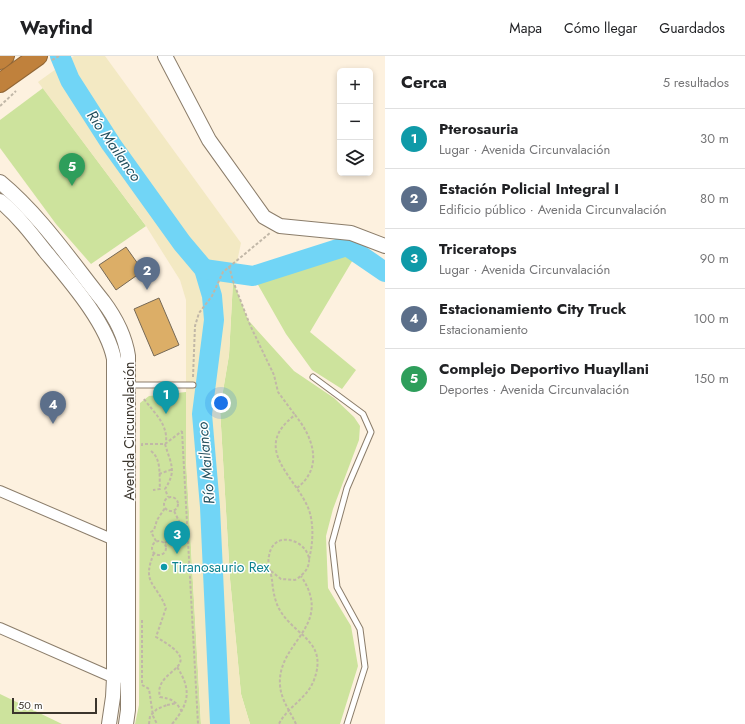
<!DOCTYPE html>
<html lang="es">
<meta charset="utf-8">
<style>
body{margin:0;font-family:Jost,sans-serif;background:#f2f2f2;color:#202124}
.controls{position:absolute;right:12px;top:12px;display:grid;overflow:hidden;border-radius:6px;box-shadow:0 2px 6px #0003}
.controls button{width:36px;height:36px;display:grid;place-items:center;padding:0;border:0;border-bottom:1px solid #e0e0e0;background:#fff;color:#202124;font:20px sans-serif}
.scale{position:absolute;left:12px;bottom:10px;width:85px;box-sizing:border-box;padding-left:4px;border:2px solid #3b352c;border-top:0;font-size:11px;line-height:14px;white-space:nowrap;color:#3b352c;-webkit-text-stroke:3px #fff;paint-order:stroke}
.you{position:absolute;left:221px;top:347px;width:14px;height:14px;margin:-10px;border:3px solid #fff;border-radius:50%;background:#1a73e8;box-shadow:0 0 0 6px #1a73e833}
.badge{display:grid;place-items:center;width:26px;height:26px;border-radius:50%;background:#ea580c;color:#fff;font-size:13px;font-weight:700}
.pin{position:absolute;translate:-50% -33px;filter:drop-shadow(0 1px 2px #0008)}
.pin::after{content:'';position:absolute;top:21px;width:14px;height:12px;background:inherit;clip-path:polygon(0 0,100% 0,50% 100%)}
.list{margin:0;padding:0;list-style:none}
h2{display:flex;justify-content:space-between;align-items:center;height:52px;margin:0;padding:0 16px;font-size:17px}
h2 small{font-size:13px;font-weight:400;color:#757577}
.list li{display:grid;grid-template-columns:26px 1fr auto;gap:12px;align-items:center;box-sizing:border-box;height:60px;padding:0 16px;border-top:1px solid #e0e0e0}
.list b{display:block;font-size:15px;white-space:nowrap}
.list p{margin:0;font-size:13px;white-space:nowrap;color:#757577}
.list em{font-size:13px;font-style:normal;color:#757577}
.icon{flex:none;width:22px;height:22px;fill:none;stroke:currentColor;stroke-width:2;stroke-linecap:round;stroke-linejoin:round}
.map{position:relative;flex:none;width:385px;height:668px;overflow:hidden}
header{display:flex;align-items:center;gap:24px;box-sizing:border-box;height:56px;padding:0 20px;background:#fff;border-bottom:1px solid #e0e0e0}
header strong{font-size:19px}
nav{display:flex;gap:22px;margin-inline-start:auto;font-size:14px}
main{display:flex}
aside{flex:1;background:#fff}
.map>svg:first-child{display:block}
</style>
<header>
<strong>Wayfind</strong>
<nav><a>Mapa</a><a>Cómo llegar</a><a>Guardados</a></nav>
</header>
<main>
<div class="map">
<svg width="385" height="668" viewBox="0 0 385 668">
<rect width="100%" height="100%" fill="#fdf1df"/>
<g fill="#cde39d">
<polygon points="43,32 146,170 91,208 56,168 0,92 0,64"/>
<polygon points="347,190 357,197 310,276 356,314 342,333 312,314 286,278 253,220"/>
<polygon points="233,225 248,264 294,315 334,342 354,361 360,370 359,384 333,453 326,480 328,532 351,570 358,610 340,668 250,668 241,638 230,523 220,353 229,299"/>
<polygon points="186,336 186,403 201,668 135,668 139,649 140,347 149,340"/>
<polygon points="0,638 62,668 0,668"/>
</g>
<polygon fill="#f3e9c3" points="74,0 105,0 241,187 233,225 229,299 220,353 230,523 241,638 250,668 201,668 186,403 186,244 180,224 146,170 38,26"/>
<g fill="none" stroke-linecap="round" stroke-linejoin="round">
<g stroke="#71d5f6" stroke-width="20">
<polyline points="60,0 70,24 111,88 182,187 204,213 212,240 214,264 202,358 210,451 220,668"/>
<polyline points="204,213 253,220 347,190 385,216"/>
</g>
</g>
<g fill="#dcae67" stroke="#766956">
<polygon points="126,191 143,215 116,234 99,209"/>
<polygon points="159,242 179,289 154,300 134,253"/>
</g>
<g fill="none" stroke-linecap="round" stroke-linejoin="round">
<g stroke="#8b7d6a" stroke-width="7">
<g id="lane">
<polyline points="313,321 363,358 371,376 347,432 332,487 337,531 360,573 365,611 347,668"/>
<polyline points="129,329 193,329"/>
</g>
</g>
<g stroke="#8b7d6a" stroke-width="12">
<g id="street">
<polyline points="0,435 114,484"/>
<polyline points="0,572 114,622 119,622"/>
</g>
</g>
<g stroke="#8b7d6a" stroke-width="16">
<g id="secondary">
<polyline points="165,0 209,84 264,161 280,170 351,177 385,190"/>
<path d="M 0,126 C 40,159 71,205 103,245 C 115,261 125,280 128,300 L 128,654 L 126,668"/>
<path d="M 0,145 C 17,159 31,177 45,195 C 69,224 107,267 114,303 L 114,622 L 113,641 L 109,668"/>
</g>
</g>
<g stroke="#916636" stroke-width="20">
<g id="highway">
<polyline points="0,4 5,0"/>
<polyline points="0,27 38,0"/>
</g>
</g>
<g stroke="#c1b7a7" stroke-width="2" stroke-dasharray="3 2" stroke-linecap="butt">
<polyline points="52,4 59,0"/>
<polyline points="0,50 16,35"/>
<polyline points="229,210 233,225 250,269 274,319 278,336 295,359"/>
<polyline points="193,321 195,270 199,257 212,240 223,216 270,177"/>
<path d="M 144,343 C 155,358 168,368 166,387"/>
<polyline points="182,375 198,668"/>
<path d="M 165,388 C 171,409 177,414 165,433 L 168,441"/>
<polyline points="142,390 142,388 165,388 182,375"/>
<path d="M 151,395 C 162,403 159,421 160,433 L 153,434"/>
<polyline points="159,418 173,413"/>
<path d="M 297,432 C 324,411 313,381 295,359 C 250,393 296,420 309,454 C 314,469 313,488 309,503"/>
<circle cx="171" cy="448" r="7"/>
<circle cx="159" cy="492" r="7"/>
<polyline points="156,485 151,476 154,474 157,464 165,452"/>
<polyline points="165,487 177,475 179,465 174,455"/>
<path d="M 154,497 C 141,528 156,526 166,552 L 156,581 C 213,613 152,611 160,641 C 172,643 176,645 182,656"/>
<path d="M 271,515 L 281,523 L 295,524 C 336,499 275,462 269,500 C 267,508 271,516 272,524 C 273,535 275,547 281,556 C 297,581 328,586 314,624 C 307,643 287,651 279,668"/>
<polyline points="142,564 142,629 149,633 153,660 157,668"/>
<polyline points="167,649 177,647"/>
<path d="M 172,668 C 189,648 192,634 177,611"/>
<path d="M 296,668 C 290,655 281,644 280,629 C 277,585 335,571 301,520"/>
</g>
<use href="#lane" stroke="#fff" stroke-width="5"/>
<use href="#street" stroke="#fff" stroke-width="10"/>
<use href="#secondary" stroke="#fff" stroke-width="14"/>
<use href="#highway" stroke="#c0813c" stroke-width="18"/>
<polyline stroke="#c1b7a7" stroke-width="2" stroke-dasharray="3 2" stroke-linecap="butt" points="149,668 150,660 157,653 167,649"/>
</g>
<circle fill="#0f9aa8" stroke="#fff" stroke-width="1.5" cx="164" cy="511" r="4"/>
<g text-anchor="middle" stroke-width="3" stroke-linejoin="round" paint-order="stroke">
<g font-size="14" fill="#3b352c" stroke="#fff">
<text transform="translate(129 375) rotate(-90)" y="5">Avenida Circunvalación</text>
</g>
<g font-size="14" fill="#0d838f" stroke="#fff" text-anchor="start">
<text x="172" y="516">Tiranosaurio Rex</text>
</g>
<g font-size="15" font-style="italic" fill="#25515f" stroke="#fff">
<text transform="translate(114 90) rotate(55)" y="5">Río Mailanco</text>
<text transform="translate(206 407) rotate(-95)" y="5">Río Mailanco</text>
</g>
</g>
</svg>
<div class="controls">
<button>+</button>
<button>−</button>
<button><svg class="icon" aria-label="layers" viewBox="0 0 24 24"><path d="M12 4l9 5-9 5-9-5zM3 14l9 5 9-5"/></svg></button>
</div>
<div class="scale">50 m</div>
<div class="you"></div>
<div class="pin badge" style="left:166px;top:358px;background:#0f9aa8">1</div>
<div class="pin badge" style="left:147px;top:234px;background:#5c6f8a">2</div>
<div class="pin badge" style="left:177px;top:498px;background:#0f9aa8">3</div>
<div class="pin badge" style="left:53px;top:368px;background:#5c6f8a">4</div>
<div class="pin badge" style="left:72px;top:130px;background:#2e9e5b">5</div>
</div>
<aside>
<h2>Cerca<small>5 resultados</small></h2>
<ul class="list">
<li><span class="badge" style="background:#0f9aa8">1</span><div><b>Pterosauria</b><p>Lugar · Avenida Circunvalación</p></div><em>30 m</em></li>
<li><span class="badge" style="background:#5c6f8a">2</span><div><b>Estación Policial Integral I</b><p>Edificio público · Avenida Circunvalación</p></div><em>80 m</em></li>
<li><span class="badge" style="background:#0f9aa8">3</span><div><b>Triceratops</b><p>Lugar · Avenida Circunvalación</p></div><em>90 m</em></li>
<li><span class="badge" style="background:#5c6f8a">4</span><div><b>Estacionamiento City Truck</b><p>Estacionamiento</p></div><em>100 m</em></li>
<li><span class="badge" style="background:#2e9e5b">5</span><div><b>Complejo Deportivo Huayllani</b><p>Deportes · Avenida Circunvalación</p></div><em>150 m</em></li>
</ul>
</aside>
</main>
